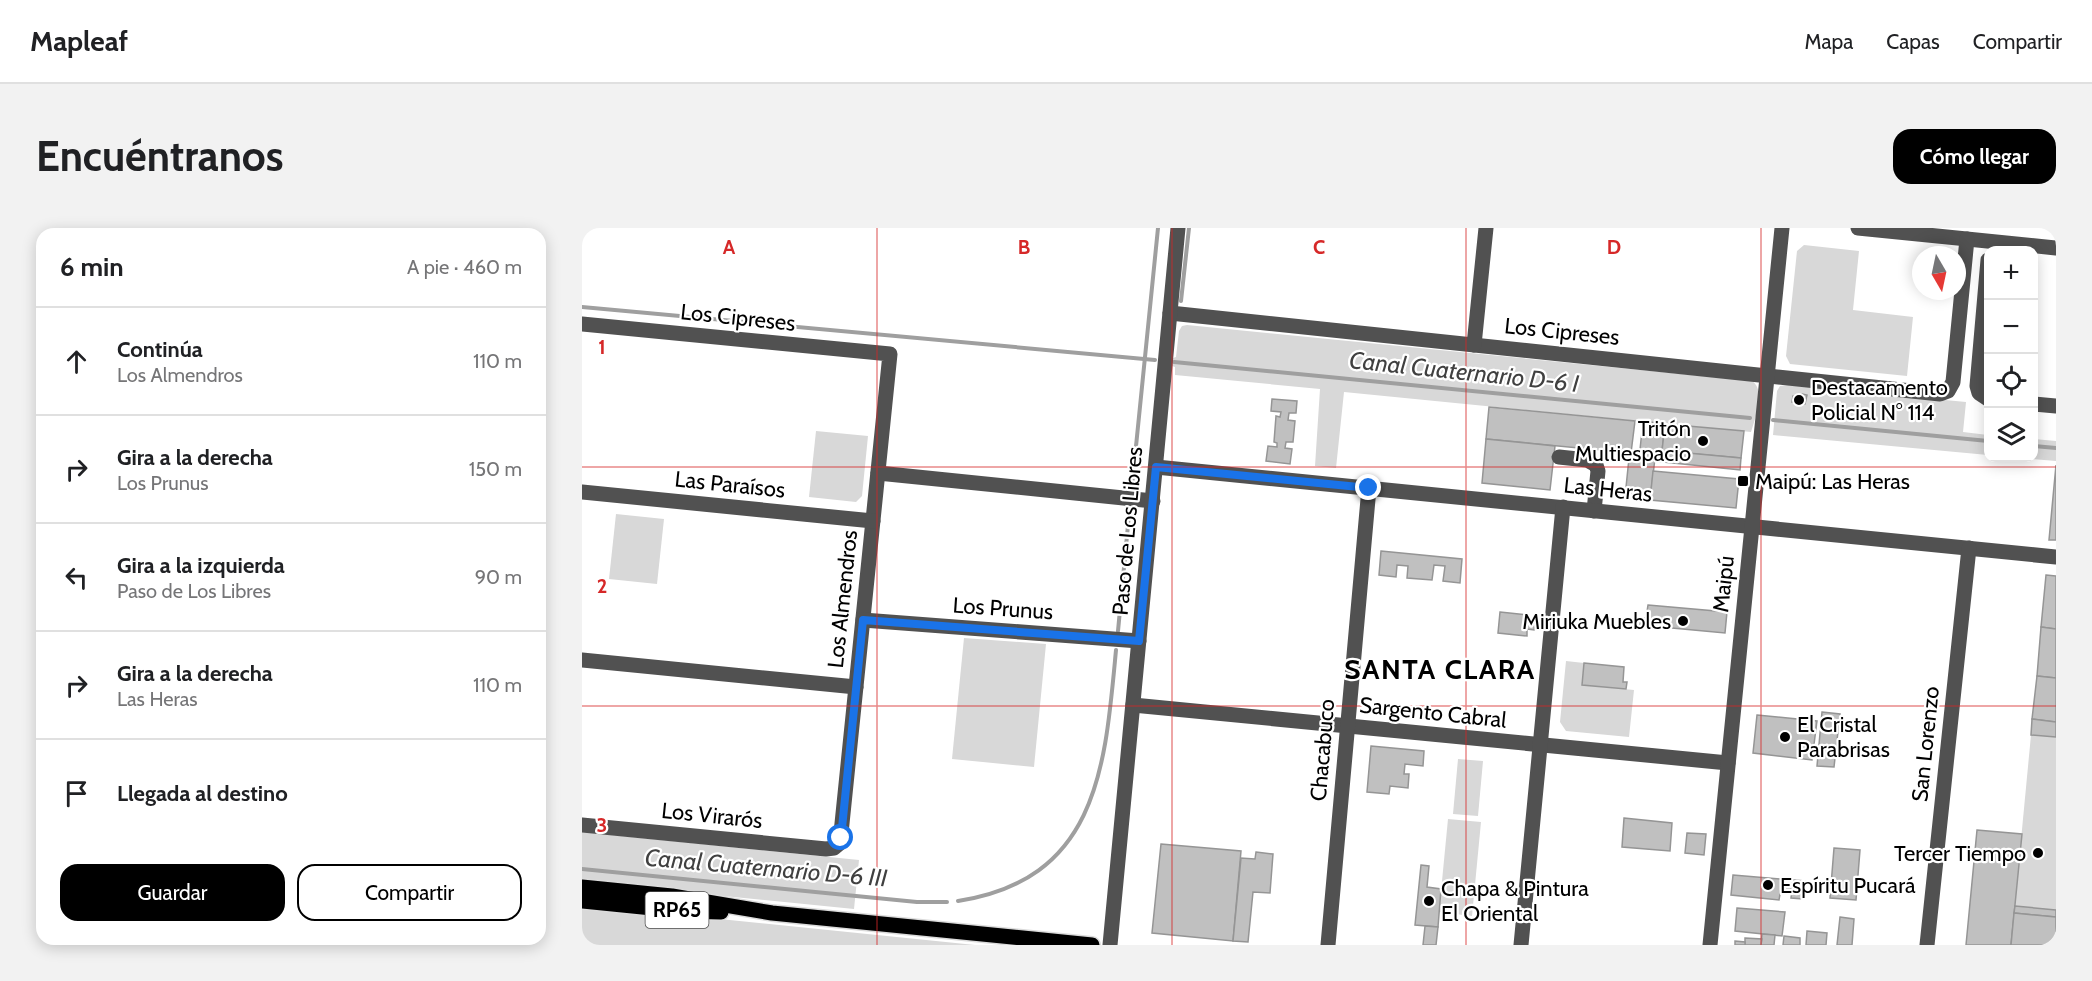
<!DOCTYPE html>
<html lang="es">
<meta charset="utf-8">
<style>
body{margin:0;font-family:Cabin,sans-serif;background:#f2f2f2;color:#202124}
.controls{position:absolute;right:18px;top:18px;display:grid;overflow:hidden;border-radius:12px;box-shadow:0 3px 15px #0003}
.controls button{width:54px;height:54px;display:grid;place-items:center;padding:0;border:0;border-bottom:2px solid #e0e0e0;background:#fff;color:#202124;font:30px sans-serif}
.compass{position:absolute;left:1330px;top:18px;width:54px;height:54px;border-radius:50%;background:#fff;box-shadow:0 3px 15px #0003;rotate:171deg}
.stop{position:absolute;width:18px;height:18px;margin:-14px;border:4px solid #1a73e8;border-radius:50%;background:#fff}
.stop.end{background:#1a73e8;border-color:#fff;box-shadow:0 2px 6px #0008}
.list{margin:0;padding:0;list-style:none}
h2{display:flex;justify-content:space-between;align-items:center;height:78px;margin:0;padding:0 24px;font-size:26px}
h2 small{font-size:20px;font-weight:400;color:#757577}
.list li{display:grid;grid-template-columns:39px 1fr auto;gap:18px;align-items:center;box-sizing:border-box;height:108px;padding:0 24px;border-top:2px solid #e0e0e0}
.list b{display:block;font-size:22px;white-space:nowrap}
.list p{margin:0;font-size:20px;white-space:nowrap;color:#757577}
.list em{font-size:20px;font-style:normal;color:#757577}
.actions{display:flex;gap:12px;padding:18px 24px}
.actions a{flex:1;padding:14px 0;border:2px solid #000;border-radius:18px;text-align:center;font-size:21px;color:#000}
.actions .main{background:#000;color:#fff}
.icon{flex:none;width:33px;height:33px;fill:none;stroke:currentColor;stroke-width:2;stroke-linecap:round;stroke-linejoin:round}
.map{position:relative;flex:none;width:1474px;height:717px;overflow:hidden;border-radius:18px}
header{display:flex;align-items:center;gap:36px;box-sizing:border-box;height:84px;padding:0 30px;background:#fff;border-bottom:2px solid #e0e0e0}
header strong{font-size:28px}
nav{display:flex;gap:33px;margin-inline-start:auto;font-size:21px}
.intro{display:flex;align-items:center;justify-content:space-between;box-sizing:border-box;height:144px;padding:0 36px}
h1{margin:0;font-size:42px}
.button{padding:15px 27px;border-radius:18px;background:#000;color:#fff;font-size:21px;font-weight:700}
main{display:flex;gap:36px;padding:0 36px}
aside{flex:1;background:#fff;border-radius:18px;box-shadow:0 3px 15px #0003}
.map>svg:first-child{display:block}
</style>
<header>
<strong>Mapleaf</strong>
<nav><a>Mapa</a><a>Capas</a><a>Compartir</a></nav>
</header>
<div class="intro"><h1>Encuéntranos</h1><a class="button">Cómo llegar</a></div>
<main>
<aside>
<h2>6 min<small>A pie · 460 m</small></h2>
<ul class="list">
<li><svg class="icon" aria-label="ahead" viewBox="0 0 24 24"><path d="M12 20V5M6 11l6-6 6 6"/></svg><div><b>Continúa</b><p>Los Almendros</p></div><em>110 m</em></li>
<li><svg class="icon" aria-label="right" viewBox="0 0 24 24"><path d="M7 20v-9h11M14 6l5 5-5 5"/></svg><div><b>Gira a la derecha</b><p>Los Prunus</p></div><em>150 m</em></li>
<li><svg class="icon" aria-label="left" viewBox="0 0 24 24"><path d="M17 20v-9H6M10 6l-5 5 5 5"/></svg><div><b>Gira a la izquierda</b><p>Paso de Los Libres</p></div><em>90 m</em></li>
<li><svg class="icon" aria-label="right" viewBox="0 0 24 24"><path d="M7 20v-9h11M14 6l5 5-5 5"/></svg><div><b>Gira a la derecha</b><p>Las Heras</p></div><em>110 m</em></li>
<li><svg class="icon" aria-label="arrive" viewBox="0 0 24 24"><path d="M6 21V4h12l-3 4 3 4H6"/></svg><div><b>Llegada al destino</b></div></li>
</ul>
<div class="actions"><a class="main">Guardar</a><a>Compartir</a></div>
</aside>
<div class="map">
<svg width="1474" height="717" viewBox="0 0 1474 717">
<rect width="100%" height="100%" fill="#fff"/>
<g fill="#d8d8d8">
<polygon points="1222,17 1277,23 1271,82 1331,89 1325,148 1208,136 1204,128 1215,23"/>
<path d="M 605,97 L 1170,153 C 1184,162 1173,191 1169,204 L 762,164 L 754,240 L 733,238 L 738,161 L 593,147 L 593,139 L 590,138 L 591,130 L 594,129 L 597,103 L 600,98 Z"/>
<polygon points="1206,157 1384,174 1381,204 1406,207 1406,227 1191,207 1195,163 1198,158"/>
<polygon points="234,203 286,208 280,268 274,274 227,269"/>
<polygon points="1452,211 1474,213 1474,233 1438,230 1452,230"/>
<polygon points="34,286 82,291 75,356 27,351"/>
<polygon points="382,410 464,416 452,539 370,531"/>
<polygon points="984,433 1002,435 1000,457 1052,462 1047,509 984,503 978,494"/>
<polygon points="1449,507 1474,509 1474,717 1429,717"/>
<polygon points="876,531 901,533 896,588 871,586"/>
<polygon points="866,591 899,594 890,688 857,684"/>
<polygon points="0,604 277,632 272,681 0,654"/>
<polygon points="0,677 393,717 0,717"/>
</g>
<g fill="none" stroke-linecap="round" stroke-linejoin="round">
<g stroke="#9f9f9f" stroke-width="4">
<polyline points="599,73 607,0"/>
<polyline points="0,79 573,132"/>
<polyline points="592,134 1168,190"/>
<polyline points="1191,192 1406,213"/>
<polyline points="1452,218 1474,220"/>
<polyline points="550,258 576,0"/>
<polyline points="536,403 548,276"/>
<polyline points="0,641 335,674 365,674"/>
<path d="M 376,673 C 517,651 523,538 534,422"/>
</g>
</g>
<g fill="#c0c0c0" stroke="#959595" stroke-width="1.5">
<polygon points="1220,166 1225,167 1223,176 1210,174 1211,168 1219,169"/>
<polygon points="690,171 715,173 714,185 707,185 706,192 713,193 711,214 704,214 703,220 710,221 708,236 684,233 686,218 695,219 695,215 692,214 694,188 698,189 699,184 689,183"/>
<polygon points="907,179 1053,193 1049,225 904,211"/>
<polygon points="1061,193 1083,196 1080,223 1074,222 1068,272 1043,269 1047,230 1057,231"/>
<polygon points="1083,196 1162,203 1159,230 1080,223"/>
<polygon points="904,211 973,218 968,262 900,255"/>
<polygon points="1074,222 1159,230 1158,242 1072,233"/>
<polygon points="1474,237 1474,312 1467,312"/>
<polygon points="1071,243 1157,251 1154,280 1068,272"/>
<polygon points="799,323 880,331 878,355 861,353 863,338 852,337 850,352 825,350 826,338 815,337 814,349 797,347"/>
<polygon points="1464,347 1474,348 1474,401 1459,399"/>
<polygon points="1066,377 1145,384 1143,405 1058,397 1059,390 1064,390"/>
<polygon points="918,384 947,387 946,393 953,394 952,402 945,401 945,408 916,405"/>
<polygon points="1459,399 1474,401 1474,450 1455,448"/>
<polygon points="1002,435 1042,439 1041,454 1045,454 1044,461 1000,457"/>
<polygon points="1455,448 1474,450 1474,494 1450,491"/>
<polygon points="1240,484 1258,486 1252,539 1235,538"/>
<polygon points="1175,487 1235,493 1230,532 1171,525"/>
<polygon points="1450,491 1474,494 1474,509 1449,507"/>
<polygon points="789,518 842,523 841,538 823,536 822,546 827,546 826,560 808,558 807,566 785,564"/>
<polygon points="1042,590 1090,595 1088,623 1040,619"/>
<polygon points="1395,602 1440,606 1429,717 1384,717"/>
<polygon points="1105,605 1124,606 1122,627 1103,625"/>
<polygon points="579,616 659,623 651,713 570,705"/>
<polygon points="1252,620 1278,622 1274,672 1248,670"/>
<polygon points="674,624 691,626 688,665 671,664 666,714 651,713 659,630 673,631"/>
<polygon points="839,637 847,638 845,659 859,661 856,699 833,697"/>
<polygon points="1151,647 1223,653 1221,671 1209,670 1210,661 1199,660 1197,672 1149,667"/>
<polygon points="1433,678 1474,682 1474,689 1432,685"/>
<polygon points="1155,680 1203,684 1200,708 1153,703"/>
<polygon points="1432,685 1474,689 1474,717 1429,717"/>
<polygon points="1258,689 1272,691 1270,717 1255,717"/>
<polygon points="843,698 856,699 854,717 841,717"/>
<polygon points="1225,703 1245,705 1244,717 1224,717"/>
<polygon points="1180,706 1193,707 1192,717 1179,717"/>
<polygon points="1202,708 1218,710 1218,717 1201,717"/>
<polygon points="1163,710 1180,711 1179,717 1163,717"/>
<polygon points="1153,713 1163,714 1163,717 1153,717"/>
</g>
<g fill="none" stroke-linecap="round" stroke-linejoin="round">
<g stroke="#dbdbdb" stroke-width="18">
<g id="major">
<polyline points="0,659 90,668 190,685 510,717"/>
<polyline points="0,673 100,683 139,684"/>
</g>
</g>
<g stroke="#515151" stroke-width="15">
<polyline points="1276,0 1474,20"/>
<polyline points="1406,32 1395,158 1397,165 1406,171"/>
<polyline points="588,85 1358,166 1366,163 1371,154 1385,11"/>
<polyline points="0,96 308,126 258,615 252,620 244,621 0,597"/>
<polyline points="892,117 904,0"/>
<polyline points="1452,176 1474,178"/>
<polyline points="977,229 1005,232 1014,237 1016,243 1012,283"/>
<polyline points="574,239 1474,329"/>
<polyline points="296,245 571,273"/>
<polyline points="0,264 291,293"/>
<polyline points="281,392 557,413"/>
<polyline points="0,432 274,459"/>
<polyline points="551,477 1146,535"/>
<polyline points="528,717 596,0"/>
<polyline points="746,717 787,260"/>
<polyline points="939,717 981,279"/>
<polyline points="1128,717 1200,0"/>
<polyline points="1345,717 1387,320"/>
</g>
<use href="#major" stroke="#000" stroke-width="15"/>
</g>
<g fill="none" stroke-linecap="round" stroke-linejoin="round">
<polyline stroke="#1a73e8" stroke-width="8" points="259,610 281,392 557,413 574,239 787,260"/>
</g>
<path fill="none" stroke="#d62828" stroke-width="1.5" stroke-opacity="0.55" d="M 295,0 L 295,717M 590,0 L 590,717M 884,0 L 884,717M 1179,0 L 1179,717M 0,239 L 1474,239M 0,478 L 1474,478"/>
<g fill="#000" stroke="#fff" stroke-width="2">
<circle cx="1217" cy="172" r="6"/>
<circle cx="1121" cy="213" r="6"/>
<rect x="1155" y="247" width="12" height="12" rx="3"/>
<circle cx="1101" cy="393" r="6"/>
<circle cx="1203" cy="509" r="6"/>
<circle cx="1456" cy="625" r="6"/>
<circle cx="1186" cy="657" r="6"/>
<circle cx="847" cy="673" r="6"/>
</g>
<g text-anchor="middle" stroke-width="4.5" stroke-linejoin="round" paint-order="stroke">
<rect fill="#fff" stroke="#4c4c4c" stroke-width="1.5" x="63.5" y="664" width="63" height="36" rx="4.5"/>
<g font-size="21" font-weight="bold" fill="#000">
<text x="95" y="689">RP65</text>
</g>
<g font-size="22" fill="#000" stroke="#fff">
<text transform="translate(156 89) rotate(6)" y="8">Los Cipreses</text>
<text transform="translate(980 103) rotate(6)" y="8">Los Cipreses</text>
<text transform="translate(148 256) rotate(6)" y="8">Las Paraísos</text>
<text transform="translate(1026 261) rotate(6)" y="8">Las Heras</text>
<text transform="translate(545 303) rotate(-85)" y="8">Paso de Los Libres</text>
<text transform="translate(1141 356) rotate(-84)" y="8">Maipú</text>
<text transform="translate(260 371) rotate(-84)" y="8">Los Almendros</text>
<text transform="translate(421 380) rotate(4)" y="8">Los Prunus</text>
<text transform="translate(851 484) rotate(6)" y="8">Sargento Cabral</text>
<text transform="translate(1343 516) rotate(-84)" y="8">San Lorenzo</text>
<text transform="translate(740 522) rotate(-85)" y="8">Chacabuco</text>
<text transform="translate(130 587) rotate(6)" y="8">Los Virarós</text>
</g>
<g font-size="22" fill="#000" stroke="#fff" text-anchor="start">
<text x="1229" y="167">Destacamento<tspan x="1229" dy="25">Policial N° 114</tspan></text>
<text x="1109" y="208" text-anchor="end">Tritón<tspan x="1109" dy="25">Multiespacio</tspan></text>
<text x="1173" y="261">Maipú: Las Heras</text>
<text x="1089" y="401" text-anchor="end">Miriuka Muebles</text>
<text x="1215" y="504">El Cristal<tspan x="1215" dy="25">Parabrisas</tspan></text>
<text x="1444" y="633" text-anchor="end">Tercer Tiempo</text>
<text x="1198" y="665">Espíritu Pucará</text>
<text x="859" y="668">Chapa &amp; Pintura<tspan x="859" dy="25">El Oriental</tspan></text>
</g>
<g font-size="24" font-style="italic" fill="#404040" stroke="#fff">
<text transform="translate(882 144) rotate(6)" y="8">Canal Cuaternario D-6 I</text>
<text transform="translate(184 640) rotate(5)" y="8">Canal Cuaternario D-6 III</text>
</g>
<g font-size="28" font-weight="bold" letter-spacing="1.5" fill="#000" stroke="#fff">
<text x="858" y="451">SANTA CLARA</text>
</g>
</g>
<g font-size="20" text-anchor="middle" font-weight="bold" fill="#d62828" stroke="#fff" stroke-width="4.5" stroke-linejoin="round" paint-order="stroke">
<text x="147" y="26">A</text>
<text x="442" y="26">B</text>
<text x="737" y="26">C</text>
<text x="1032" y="26">D</text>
<text x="20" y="126">1</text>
<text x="20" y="365">2</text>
<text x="20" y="604">3</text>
</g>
</svg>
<div class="controls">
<button>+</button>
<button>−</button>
<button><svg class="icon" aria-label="locate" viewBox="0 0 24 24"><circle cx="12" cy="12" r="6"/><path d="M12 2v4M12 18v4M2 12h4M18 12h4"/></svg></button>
<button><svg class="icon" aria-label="layers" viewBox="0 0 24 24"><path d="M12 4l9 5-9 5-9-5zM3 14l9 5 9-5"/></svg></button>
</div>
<svg class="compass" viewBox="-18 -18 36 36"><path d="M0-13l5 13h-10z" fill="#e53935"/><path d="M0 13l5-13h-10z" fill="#757577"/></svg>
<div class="stop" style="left:259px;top:610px"></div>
<div class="stop end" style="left:787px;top:260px"></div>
</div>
</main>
